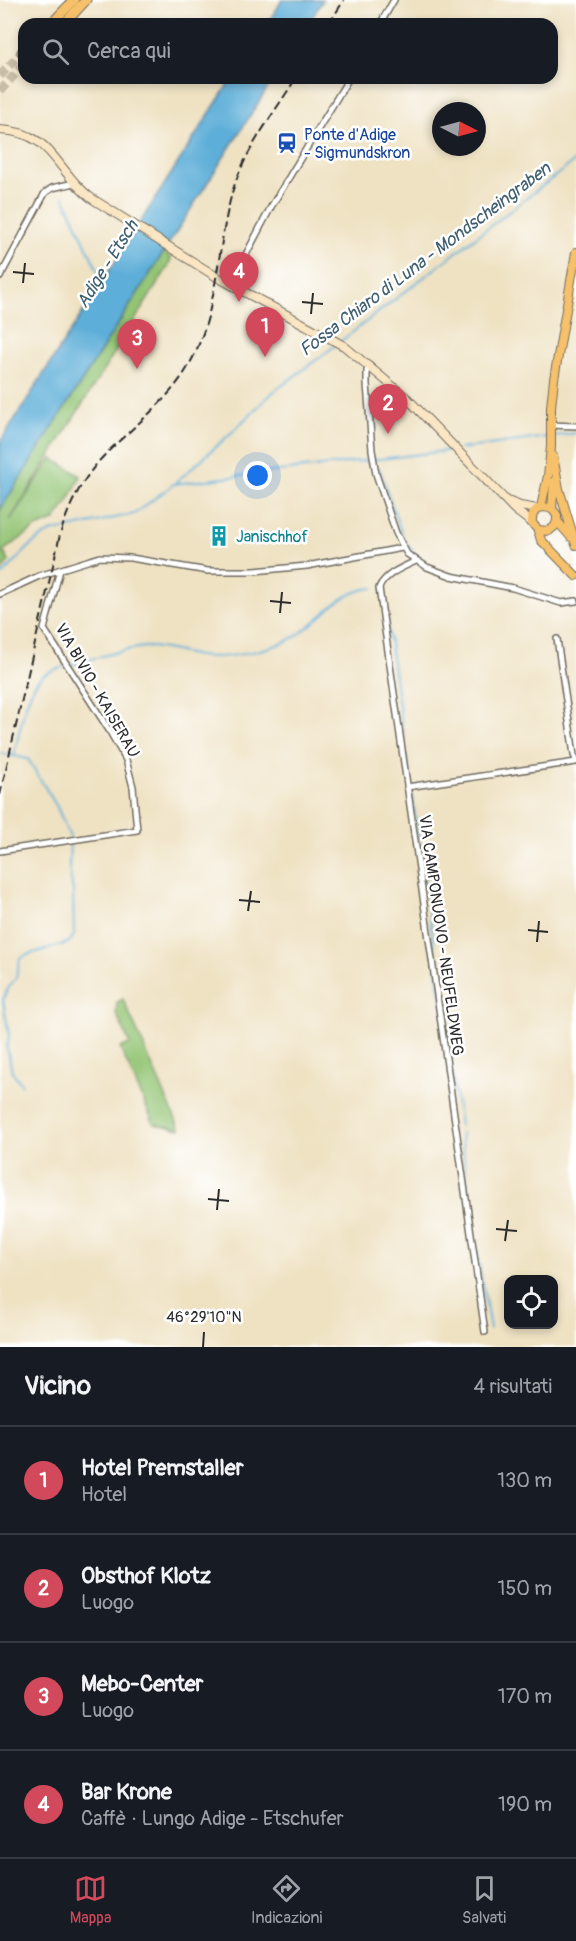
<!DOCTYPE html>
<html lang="it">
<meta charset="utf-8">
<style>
body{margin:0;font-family:Pangolin,sans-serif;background:#242831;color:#f1f3f6}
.controls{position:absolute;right:18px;bottom:18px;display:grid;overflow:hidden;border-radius:12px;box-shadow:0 3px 9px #0003}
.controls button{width:54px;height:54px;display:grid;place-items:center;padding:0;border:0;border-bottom:2px solid #363941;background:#171b24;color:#f1f3f6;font:30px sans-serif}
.compass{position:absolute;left:432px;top:102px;width:54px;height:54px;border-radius:50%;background:#171b24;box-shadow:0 3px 9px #0003;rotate:96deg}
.you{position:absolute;left:258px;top:476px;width:21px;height:21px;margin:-15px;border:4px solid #fff;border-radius:50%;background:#1a73e8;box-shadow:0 0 0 9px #1a73e833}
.badge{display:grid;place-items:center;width:39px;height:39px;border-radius:50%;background:#d1495b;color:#fff;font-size:20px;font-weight:700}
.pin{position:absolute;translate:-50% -50px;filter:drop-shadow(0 2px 3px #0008)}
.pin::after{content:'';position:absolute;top:32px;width:21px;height:18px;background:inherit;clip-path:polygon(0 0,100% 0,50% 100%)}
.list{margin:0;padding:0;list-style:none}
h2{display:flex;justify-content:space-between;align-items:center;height:78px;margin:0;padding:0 24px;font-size:26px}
h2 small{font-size:20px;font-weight:400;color:#9ea1a6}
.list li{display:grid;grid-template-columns:39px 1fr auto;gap:18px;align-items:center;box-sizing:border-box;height:108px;padding:0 24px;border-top:2px solid #363941}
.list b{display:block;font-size:22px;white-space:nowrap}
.list p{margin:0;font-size:20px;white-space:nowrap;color:#9ea1a6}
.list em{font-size:20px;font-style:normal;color:#9ea1a6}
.icon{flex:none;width:33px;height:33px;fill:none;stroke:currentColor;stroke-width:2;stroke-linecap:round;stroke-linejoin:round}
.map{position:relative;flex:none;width:576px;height:1347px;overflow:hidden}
.search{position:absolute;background:#171b24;box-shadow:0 3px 9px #0003;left:18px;right:18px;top:18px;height:66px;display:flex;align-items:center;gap:15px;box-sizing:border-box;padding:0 21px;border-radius:18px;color:#9ea1a6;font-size:22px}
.sheet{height:510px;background:#171b24}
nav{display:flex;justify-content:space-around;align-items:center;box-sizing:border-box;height:84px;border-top:2px solid #363941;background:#171b24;font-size:16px;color:#9ea1a6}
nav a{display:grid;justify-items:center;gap:3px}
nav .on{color:#d1495b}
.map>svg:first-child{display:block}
</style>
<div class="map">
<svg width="576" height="1347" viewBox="0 0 576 1347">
<rect width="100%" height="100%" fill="#fff"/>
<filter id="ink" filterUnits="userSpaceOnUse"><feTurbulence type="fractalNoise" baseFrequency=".0167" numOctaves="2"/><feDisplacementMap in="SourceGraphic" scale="12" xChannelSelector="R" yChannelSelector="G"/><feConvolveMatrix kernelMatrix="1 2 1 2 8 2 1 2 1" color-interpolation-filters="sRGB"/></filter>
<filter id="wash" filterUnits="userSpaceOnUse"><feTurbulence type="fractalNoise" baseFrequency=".008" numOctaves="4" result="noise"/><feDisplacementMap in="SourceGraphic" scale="24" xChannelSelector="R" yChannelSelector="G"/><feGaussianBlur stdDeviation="1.35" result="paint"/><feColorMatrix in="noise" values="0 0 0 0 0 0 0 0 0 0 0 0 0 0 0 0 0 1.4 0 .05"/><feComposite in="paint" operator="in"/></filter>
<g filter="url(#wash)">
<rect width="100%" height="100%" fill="#efe2c3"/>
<g fill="#93c473" stroke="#5f784f" stroke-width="1.5">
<polygon points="164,252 171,258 168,267 10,520 52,458 81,476 67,503 54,521 36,528 3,551 9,561 0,572 0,510"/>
<polygon points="123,999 180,1129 154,1124 120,1048 130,1044 116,1013 117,1002"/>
</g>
<g fill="#5daed8" stroke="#446c82" stroke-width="1.5">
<polygon points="282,0 323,0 308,24 267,24"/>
<polygon points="232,78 274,78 0,510 0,442"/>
</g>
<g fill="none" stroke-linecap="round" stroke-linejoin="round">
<g stroke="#5daed8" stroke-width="2">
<polyline points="64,197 103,282"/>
<polyline points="341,341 576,160"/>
<polyline points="460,449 576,433"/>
<polyline points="379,468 405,543 421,559"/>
<polyline points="174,484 454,450"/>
<polyline points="0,577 33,543 50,532 134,514 174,484 229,435 272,393 336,345"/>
<polyline points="382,588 460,1126"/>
<path d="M 70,665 C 94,659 121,649 146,647 C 164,646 182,654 200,656 C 226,660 256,652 280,644 C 315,632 333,591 373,588"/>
<polyline points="0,753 28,759 57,807 70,837"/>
<path d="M 14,755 C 20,733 24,695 40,678 C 46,672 57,669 66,666"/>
<polyline points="22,1085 12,1071 7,1048 9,1036 3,1000 9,987 16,978 20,959 26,955 68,943 74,936 73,891 69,868 70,841"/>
<polyline points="461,1133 469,1203 490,1329"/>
</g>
</g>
</g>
<g filter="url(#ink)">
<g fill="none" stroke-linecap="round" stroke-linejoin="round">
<g stroke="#c8bda5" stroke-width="9" stroke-dasharray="9 4.5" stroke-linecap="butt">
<polyline points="0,76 22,52"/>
<polyline points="0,91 24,64"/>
</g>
<g stroke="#706b60" stroke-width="8">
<g id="minor">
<polyline points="380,24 394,0"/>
<polyline points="0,277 45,193 52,188 74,183"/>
<polyline points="230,285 271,207 349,78"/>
<polyline points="370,366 367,370 367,384 372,450 376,474 396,533 407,554 427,567 451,576 513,588 561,603 576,601"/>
<polyline points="550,425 576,426"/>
<path d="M 416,561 C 403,567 385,574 379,588 L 485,1332"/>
<polyline points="0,594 39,576 100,557 131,558 208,571 254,571 307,566 402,548"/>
<polyline points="557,639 574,755 576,760"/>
<polyline points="407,787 576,762"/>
<polyline points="0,851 137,830 133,787 126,760 109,730 44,629 60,570"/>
</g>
</g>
<g stroke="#706b60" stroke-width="10">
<g id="secondary">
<path d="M 0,130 C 54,132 55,171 91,198 L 217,277 L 344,346 L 407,398 L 514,509 L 532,523"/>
<polyline points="510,502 520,506 537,509"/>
</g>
</g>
<g stroke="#706b60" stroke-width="10">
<g id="primary">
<polyline points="553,456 559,489 576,545"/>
<polyline points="554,482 552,509 557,515 557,521 571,537"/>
<polyline points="541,507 548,476 551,447 551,407 554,379 576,252"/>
<path d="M 552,509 C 540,504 531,510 532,523 L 538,530 L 541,540 L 576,576"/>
<polyline points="538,530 549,531 555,526 557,521"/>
</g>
</g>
<g stroke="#706b60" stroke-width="11">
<g id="trunk">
<polyline points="51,24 74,0"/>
<polyline points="64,24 86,0"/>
<polyline points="22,52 24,51"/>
</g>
</g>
<use href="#minor" stroke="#fff" stroke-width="5"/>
<use href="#secondary" stroke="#fbe6c4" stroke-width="8"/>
<use href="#primary" stroke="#f6c16b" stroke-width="8"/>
<use href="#trunk" stroke="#f6c16b" stroke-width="9"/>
<g stroke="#2b2b2b" stroke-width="2" stroke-dasharray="9 4.5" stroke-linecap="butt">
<polyline points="329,24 344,0"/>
<path d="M 0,795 L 60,535 C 68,507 81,481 101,459 C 128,430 160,409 183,375 C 219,320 215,254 232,193 C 244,151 273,115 296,78"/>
</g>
</g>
</g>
<path fill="none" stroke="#2b2b2b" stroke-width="2" d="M 13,272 L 34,274M 23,283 L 25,263M 302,302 L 323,304M 311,314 L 313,293M 270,601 L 291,603M 280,613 L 282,592M 239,900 L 260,902M 248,911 L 251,891M 528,930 L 548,932M 537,942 L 539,921M 208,1199 L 229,1201M 217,1210 L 219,1189M 496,1229 L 517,1231M 505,1241 L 508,1220M 203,1347 L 204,1332"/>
<defs>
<g id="station-bare" transform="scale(1.62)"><path d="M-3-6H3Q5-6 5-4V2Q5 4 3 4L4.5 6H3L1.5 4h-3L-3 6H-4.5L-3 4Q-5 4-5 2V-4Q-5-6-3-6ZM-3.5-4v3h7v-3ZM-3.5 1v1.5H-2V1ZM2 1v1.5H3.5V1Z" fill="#1a4fb4" stroke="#fff" stroke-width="2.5" paint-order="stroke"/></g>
<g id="building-bare" transform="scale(1.62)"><path d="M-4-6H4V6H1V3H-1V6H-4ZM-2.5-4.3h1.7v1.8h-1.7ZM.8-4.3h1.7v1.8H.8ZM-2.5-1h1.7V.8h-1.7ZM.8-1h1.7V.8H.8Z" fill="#0f9aa8" stroke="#fff" stroke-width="2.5" paint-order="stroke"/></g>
</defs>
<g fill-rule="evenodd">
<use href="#station-bare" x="287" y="143"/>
<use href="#building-bare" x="219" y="536"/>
</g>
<g text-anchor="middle" stroke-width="5" stroke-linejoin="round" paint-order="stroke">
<g font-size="16" fill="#164399" stroke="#fff" text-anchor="start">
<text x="304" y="140">Ponte d'Adige<tspan x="304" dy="18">- Sigmundskron</tspan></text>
</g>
<g font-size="16" fill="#0d838f" stroke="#fff" text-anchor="start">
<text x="236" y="542">Janischhof</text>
</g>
<g font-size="16" fill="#2b2b2b" stroke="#fff">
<text transform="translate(98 690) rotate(60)" y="6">VIA BIVIO - KAISERAU</text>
<text transform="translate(442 935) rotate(82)" y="6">VIA CAMPONUOVO - NEUFELDWEG</text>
</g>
<g font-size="18" font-style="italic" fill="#3f5f70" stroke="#fff">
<text transform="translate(425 259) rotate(-37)" y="6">Fossa Chiaro di Luna - Mondscheingraben</text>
<text transform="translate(107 264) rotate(-58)" y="6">Adige - Etsch</text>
</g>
</g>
<g font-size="15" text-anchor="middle" fill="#2b2b2b" stroke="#fff" stroke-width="5" stroke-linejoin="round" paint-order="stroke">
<text x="204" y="1322">46°29'10"N</text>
</g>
</svg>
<div class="controls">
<button><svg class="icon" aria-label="locate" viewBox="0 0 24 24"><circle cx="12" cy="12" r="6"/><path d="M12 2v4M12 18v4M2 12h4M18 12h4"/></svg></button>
</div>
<svg class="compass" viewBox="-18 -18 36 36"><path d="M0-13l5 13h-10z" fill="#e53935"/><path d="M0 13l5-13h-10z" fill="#9ea1a6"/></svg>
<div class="you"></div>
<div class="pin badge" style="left:265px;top:357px">1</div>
<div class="pin badge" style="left:388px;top:434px">2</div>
<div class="pin badge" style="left:137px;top:369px">3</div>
<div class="pin badge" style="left:239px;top:302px">4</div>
<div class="search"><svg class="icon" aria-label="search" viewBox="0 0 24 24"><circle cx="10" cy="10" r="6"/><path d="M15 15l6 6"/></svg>Cerca qui</div>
</div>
<section class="sheet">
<h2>Vicino<small>4 risultati</small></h2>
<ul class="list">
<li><span class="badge">1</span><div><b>Hotel Premstaller</b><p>Hotel</p></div><em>130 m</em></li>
<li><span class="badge">2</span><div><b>Obsthof Klotz</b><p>Luogo</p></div><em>150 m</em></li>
<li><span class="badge">3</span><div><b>Mebo-Center</b><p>Luogo</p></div><em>170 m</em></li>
<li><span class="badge">4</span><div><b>Bar Krone</b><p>Caffè · Lungo Adige - Etschufer</p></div><em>190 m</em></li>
</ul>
</section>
<nav>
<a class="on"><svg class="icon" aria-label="map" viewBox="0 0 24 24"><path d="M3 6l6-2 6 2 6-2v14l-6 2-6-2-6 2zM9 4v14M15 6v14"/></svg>Mappa</a>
<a><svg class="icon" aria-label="directions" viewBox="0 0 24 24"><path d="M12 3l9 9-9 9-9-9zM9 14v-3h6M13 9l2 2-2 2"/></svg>Indicazioni</a>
<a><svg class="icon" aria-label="saved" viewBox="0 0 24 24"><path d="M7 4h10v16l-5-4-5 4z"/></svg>Salvati</a>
</nav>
